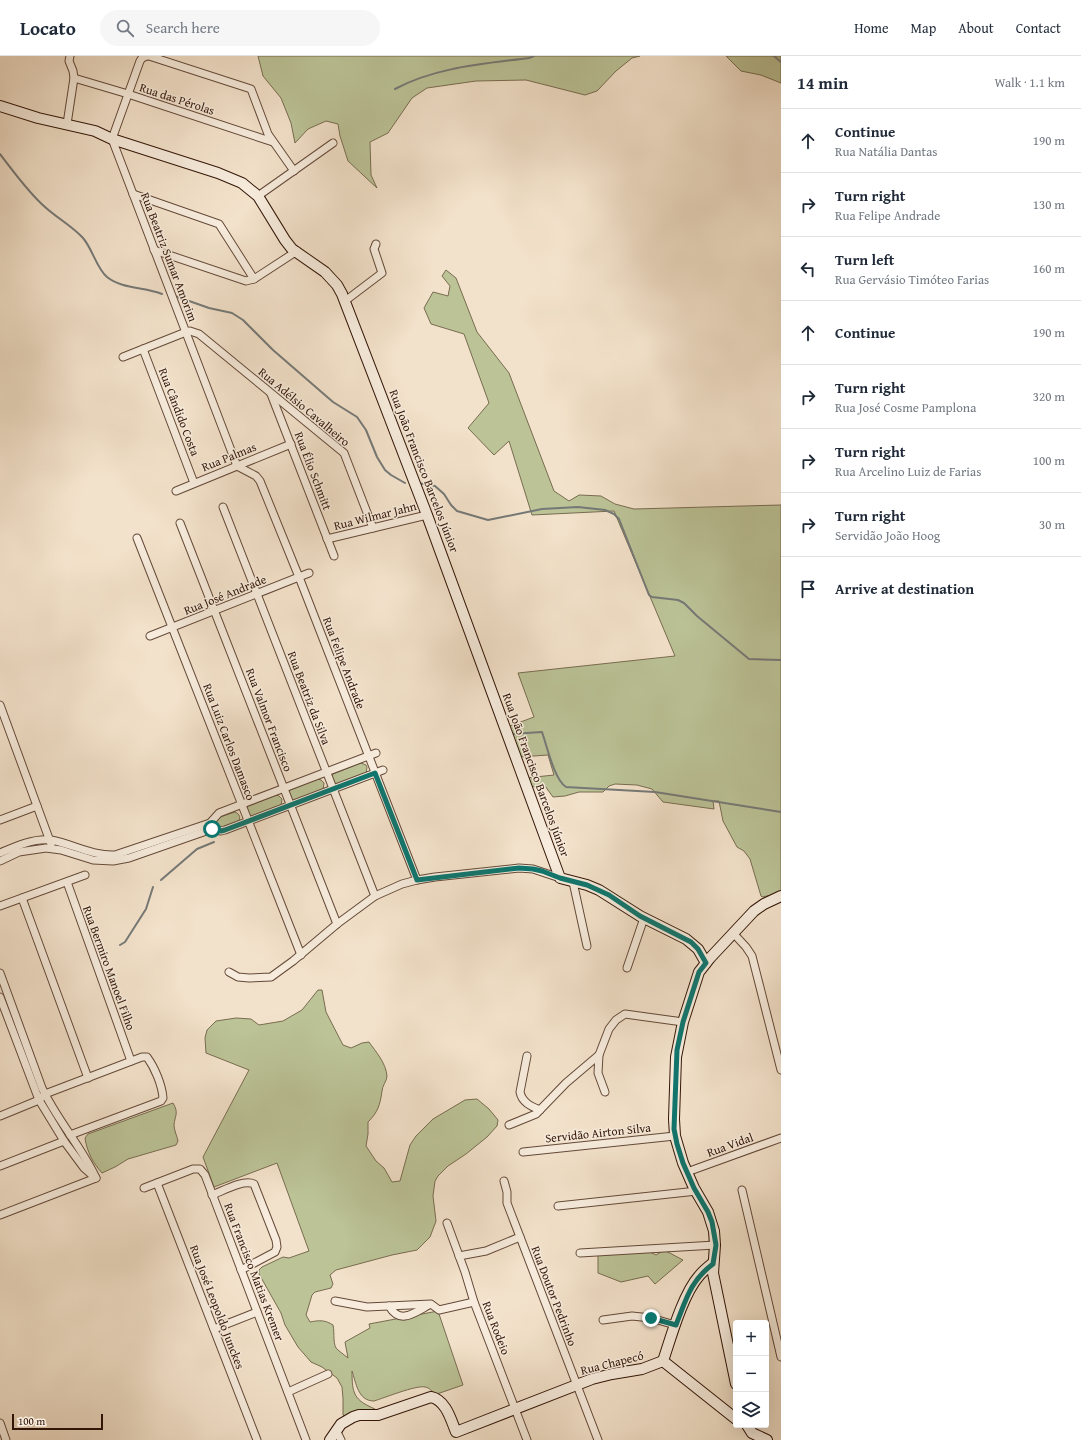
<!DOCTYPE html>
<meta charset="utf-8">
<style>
body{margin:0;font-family:"Gentium Book Plus",serif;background:#f6f6f7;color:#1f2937}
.controls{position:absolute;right:12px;bottom:12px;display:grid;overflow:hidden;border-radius:4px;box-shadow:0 4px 16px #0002}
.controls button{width:36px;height:36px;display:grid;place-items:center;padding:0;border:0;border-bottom:1px solid #e0e1e3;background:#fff;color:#1f2937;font:20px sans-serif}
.scale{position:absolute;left:12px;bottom:10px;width:91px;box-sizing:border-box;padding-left:4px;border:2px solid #341608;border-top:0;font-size:11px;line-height:14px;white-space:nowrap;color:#341608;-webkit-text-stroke:3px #f7ecdd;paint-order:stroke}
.stop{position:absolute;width:12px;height:12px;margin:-9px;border:3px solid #0f766e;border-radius:50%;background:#fff}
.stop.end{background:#0f766e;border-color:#fff;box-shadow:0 1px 4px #0008}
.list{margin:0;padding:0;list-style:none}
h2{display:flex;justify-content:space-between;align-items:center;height:52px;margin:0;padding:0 16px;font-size:17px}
h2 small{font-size:13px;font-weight:400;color:#747a83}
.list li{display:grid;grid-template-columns:26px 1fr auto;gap:12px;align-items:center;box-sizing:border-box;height:64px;padding:0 16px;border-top:1px solid #e0e1e3}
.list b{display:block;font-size:15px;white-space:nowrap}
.list p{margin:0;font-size:13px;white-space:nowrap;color:#747a83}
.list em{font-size:13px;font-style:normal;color:#747a83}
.icon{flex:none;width:22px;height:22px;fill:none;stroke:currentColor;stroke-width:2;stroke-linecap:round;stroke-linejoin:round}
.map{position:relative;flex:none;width:781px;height:1384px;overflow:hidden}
header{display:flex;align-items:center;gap:24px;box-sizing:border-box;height:56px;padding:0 20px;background:#fff;border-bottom:1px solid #e0e1e3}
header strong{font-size:19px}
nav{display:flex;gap:22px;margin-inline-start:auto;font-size:14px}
.search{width:280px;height:36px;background:#f6f6f7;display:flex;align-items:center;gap:10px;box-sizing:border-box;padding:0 14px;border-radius:22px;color:#747a83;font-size:15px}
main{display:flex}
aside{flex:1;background:#fff}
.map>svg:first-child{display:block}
</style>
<header>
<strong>Locato</strong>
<div class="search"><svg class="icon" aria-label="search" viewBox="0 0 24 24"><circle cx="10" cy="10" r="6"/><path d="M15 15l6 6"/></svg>Search here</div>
<nav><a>Home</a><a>Map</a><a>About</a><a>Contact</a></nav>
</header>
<main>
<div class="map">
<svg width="781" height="1384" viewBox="0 0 781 1384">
<rect width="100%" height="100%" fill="#f3e2cb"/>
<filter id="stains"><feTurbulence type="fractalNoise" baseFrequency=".005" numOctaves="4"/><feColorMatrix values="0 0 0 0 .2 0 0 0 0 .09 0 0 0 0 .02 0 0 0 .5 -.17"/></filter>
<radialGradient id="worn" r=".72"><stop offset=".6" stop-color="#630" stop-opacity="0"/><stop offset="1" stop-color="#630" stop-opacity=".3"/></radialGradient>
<g fill="#bbc397" stroke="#786c50">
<polygon points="258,0 640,0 632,2 616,15 597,35 585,39 526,24 476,25 427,32 412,42 388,77 370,86 371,119 377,132 348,105 340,80 338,68 326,65 308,73 295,87 291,67 281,42 263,20"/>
<polygon points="726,0 781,0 781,27 761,19 741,15"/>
<polygon points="446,214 456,222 477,276 509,317 554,435 569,445 579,439 601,440 615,448 634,453 781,449 781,837 762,841 761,840 750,803 744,795 737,791 723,765 719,745 713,745 714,753 663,746 652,733 637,729 615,728 609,730 603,736 579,736 565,740 553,741 545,730 529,731 526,722 554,719 548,699 519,701 507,671 534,661 518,617 675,600 614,455 532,459 509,385 494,399 468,372 489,347 464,278 431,268 424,252 433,236 448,240 450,230 442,220"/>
<polygon points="361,707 366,709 367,711 366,718 338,729 333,726 332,720 333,718"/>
<polygon points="318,723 321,724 324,727 323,734 295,745 290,743 289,737 290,734"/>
<polygon points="276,739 279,740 282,743 281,750 253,761 248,759 247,753 248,750"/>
<path d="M 235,756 C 240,758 241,762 238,766 L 223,773 L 218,772 L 216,767 L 217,762 Z"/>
<path d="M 318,934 L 322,934 L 326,956 L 343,989 L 351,992 L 362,987 L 369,986 C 376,996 386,1007 387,1020 C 387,1025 382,1030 382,1035 C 380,1049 378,1056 368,1066 L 368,1078 L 366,1090 L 376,1105 L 384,1112 L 392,1126 L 400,1125 L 410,1089 L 416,1080 L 433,1063 L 465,1044 L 477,1043 L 489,1053 L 498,1064 L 497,1070 L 487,1081 L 466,1098 L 448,1110 L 438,1120 L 435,1125 L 433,1140 L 436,1165 L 430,1181 L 417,1194 L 392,1199 L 336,1214 L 330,1219 L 333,1228 L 331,1232 L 315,1236 L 312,1239 L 306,1259 L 310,1266 C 320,1264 325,1264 333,1269 C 335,1277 332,1290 338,1294 C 341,1297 345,1299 348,1302 L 345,1286 L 370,1272 L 369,1268 L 438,1255 L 463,1329 L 434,1339 C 432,1335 430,1332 425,1331 C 416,1329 384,1342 374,1345 C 358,1345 356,1327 352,1315 C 352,1338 354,1344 375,1353 L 375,1356 L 345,1361 L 343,1359 L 343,1342 L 342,1331 L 337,1322 L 322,1311 L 311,1306 L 298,1291 L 285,1269 L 281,1257 L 259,1218 L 259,1214 L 262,1211 L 283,1201 L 289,1202 L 309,1195 L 277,1107 L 214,1131 L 203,1101 L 249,1014 L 206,997 L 205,982 L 207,974 L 216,965 L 236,962 L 251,963 L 259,969 L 283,965 L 302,954 Z"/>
<path d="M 173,1047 C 179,1057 175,1059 174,1069 C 174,1074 177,1080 178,1085 L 176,1089 L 128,1103 L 115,1111 L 102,1117 C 93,1107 87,1096 85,1082 L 88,1078 Z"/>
<polygon points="646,1194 656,1199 664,1194 683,1204 655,1228 648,1220 621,1226 598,1217 598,1197"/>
</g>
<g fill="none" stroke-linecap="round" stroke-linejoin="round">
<g stroke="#757977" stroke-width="2">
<polyline points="774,0 781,6"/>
<path d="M 395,33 C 436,11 483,8 529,2 L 534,0"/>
<path d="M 0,98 C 14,116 28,136 45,151 C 57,162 72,170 83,182 C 92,192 97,213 107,221 C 122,233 144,231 162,238"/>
<polyline points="175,240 209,252 232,257 243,264 273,294 333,346 357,361 366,374 377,401 385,414 391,419 405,427"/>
<polyline points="418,427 435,430 444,438 451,449 457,455 488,464 542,453 578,451 605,454 614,458 619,463 649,539 652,541 678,544 684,547 697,560 749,603 781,604"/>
<path d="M 511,678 L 542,676 C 547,690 554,723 566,731 L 655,736 L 781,756"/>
<polyline points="161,824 197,793 214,786"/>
<polyline points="120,889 125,886 146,853 153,831"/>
</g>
<g stroke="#644939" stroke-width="9">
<g id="street">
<polyline points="147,0 142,2 140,5 112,83 237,410 256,420 260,425 299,521 417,824"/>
<polyline points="149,0 251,33 268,78 294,115"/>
<polyline points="74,22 128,38 273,86"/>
<polyline points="67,68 74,22 73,15 69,5 70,0"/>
<polyline points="133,138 219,168 254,223"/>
<polyline points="258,140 333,87"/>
<polyline points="154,194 246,225 254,223 297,195"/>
<polyline points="345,245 382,217 374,193 376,188"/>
<polyline points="143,293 194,427"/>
<polyline points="123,301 186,276 190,275 199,278 344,397 373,472"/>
<polyline points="271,338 334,500"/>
<polyline points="176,435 291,388"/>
<polyline points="223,451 375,840"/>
<polyline points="180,467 337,868"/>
<polyline points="137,482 301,899"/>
<polyline points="327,483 427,459"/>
<polyline points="150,580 309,517"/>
<polyline points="0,649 51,788"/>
<polyline points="0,764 37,750"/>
<polyline points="210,767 219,757 376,697"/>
<polyline points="212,773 221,775 225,774 383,714"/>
<path d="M 0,797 C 16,790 34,782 51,784 C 73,788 92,800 115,799 L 210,767"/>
<polyline points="0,805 19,796 46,792 61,794 93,804 113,805 129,802 212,773"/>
<polyline points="67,826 131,1005"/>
<polyline points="573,826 587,890"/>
<polyline points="22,842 88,1022"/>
<polyline points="0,850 85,819"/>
<polyline points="734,878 746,891 752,900 781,1014"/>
<polyline points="627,912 644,862"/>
<polyline points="229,916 238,921 249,922 271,921 293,905 337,868 375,840 402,828 417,824 435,821 519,812 533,813 560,822"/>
<path d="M 0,917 L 42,1032 C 57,1064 81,1090 96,1122"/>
<polyline points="0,941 39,1044 64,1085 84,1112 93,1120"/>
<polyline points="599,999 598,1017 605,1036"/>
<path d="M 527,1000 L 520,1036 C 522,1046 530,1050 540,1054"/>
<path d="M 0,1060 L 39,1044 L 45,1038 L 142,1001 L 147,1001 C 155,1012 162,1029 163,1042 L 161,1045 L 70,1079"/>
<polyline points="509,1069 536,1058 566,1027 599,999 609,973 616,964 625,958 683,966"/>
<polyline points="523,1096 675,1080"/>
<polyline points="0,1110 64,1085"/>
<polyline points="687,1116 781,1082"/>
<polyline points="504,1125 507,1136 507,1147 598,1384"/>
<polyline points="157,1127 257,1384"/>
<polyline points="144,1132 193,1113 200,1113 205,1119 306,1384"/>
<polyline points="742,1134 781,1301"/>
<path d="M 212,1139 C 223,1135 243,1123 254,1128 L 276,1184 L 277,1191 L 275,1196 L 241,1214"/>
<polyline points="558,1150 697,1135"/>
<polyline points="0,1159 96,1122"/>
<polyline points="447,1167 465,1216 474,1246 527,1384"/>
<polyline points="580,1197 715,1189"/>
<polyline points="459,1200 486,1195 520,1181"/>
<polyline points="335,1245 367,1251 431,1248 439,1254 474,1246"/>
<path d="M 389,1250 C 400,1269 414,1257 429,1249"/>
<polyline points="603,1264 632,1260 651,1262 675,1269"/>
<polyline points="214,1273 257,1256"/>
<polyline points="288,1336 328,1318"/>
<polyline points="0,1367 6,1384"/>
<polyline points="336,1374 341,1384"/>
</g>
</g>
<g stroke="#341608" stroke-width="12">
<g id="secondary">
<polyline points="0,50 38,62 95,75 112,83 218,117 242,127 258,140 285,184 292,193 325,216 337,229 342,238 427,459 560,822 587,829 599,834 640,860 686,883 698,893 706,907"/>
<path d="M 663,1305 C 671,1281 683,1238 699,1220 C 703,1215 708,1211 713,1207"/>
<polyline points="736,1328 713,1217 715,1189 714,1175 708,1156 694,1132 683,1107 675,1080 674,1063 676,1001 683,966 699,916 710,902 754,855 764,848 781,840"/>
<polyline points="747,1369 752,1377 767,1384"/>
<path d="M 330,1384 L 341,1368 L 353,1361 L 359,1359 L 378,1359 L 431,1341 C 446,1344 451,1364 456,1376 L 592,1323 L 612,1318 L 642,1313 L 663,1305 L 736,1363"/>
</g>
</g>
<use href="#street" stroke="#f7ecdd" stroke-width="7"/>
<use href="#secondary" stroke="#f7ecdd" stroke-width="10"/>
</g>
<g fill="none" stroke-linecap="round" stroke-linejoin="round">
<path stroke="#0f766e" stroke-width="5" d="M 212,773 L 221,775 L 225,774 L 375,717 L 417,824 L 519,812 L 533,813 L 542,815 L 560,822 L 587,829 L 609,839 L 640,860 L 691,886 L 698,893 L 706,907 L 699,916 L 683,966 L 677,994 L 674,1073 L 677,1088 L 683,1107 L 694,1132 L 708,1156 L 712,1166 L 716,1189 L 713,1208 C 690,1225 686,1244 676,1269 L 651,1262"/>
</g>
<g text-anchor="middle" stroke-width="3" stroke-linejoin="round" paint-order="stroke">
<g font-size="12" fill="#341608" stroke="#f7ecdd">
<text transform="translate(177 43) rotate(18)" y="4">Rua das Pérolas</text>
<text transform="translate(169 201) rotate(69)" y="4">Rua Beatriz Sumar Amorim</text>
<text transform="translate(304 351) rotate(40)" y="4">Rua Adélsio Cavalheiro</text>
<text transform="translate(179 356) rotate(69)" y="4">Rua Cândido Costa</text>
<text transform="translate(229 401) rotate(-22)" y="4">Rua Palmas</text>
<text transform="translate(313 415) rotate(69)" y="4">Rua Élio Schmitt</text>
<text transform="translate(424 415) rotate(69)" y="4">Rua João Francisco Barcelos Júnior</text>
<text transform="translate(375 460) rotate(-14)" y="4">Rua Wilmar Jahn</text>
<text transform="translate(225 539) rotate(-22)" y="4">Rua José Andrade</text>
<text transform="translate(344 607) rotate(69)" y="4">Rua Felipe Andrade</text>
<text transform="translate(309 642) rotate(69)" y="4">Rua Beatriz da Silva</text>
<text transform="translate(269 664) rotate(69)" y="4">Rua Valmor Francisco</text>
<text transform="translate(229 686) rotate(69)" y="4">Rua Luiz Carlos Damasco</text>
<text transform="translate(536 719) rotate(70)" y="4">Rua João Francisco Barcelos Júnior</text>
<text transform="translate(109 912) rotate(70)" y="4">Rua Bermiro Manoel Filho</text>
<text transform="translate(598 1077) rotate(-6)" y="4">Servidão Airton Silva</text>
<text transform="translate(730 1089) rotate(-20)" y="4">Rua Vidal</text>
<text transform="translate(254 1216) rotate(69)" y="4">Rua Francisco Matias Kremer</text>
<text transform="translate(554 1240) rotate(69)" y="4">Rua Doutor Pedrinho</text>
<text transform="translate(217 1251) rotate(69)" y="4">Rua José Leopoldo Junckes</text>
<text transform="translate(496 1272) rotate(69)" y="4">Rua Rodeio</text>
<text transform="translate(612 1307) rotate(-14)" y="4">Rua Chapecó</text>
</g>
</g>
<rect width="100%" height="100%" filter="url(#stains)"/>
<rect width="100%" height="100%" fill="url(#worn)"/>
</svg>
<div class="controls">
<button>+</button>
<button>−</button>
<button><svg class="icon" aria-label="layers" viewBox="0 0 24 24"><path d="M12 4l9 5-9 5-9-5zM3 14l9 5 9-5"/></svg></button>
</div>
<div class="scale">100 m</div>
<div class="stop" style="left:212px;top:773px"></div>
<div class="stop end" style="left:651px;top:1262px"></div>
</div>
<aside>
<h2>14 min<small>Walk · 1.1 km</small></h2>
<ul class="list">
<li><svg class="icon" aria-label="ahead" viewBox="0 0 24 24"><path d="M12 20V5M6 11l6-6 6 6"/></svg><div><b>Continue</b><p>Rua Natália Dantas</p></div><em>190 m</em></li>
<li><svg class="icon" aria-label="right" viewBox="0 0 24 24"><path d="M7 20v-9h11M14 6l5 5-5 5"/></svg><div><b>Turn right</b><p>Rua Felipe Andrade</p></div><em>130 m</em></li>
<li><svg class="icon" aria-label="left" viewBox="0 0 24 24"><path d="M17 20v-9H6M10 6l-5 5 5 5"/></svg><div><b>Turn left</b><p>Rua Gervásio Timóteo Farias</p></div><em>160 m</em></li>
<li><svg class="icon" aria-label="ahead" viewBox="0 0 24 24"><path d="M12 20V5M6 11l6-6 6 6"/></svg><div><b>Continue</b></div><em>190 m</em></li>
<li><svg class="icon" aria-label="right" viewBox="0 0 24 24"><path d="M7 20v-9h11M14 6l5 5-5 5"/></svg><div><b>Turn right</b><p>Rua José Cosme Pamplona</p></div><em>320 m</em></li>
<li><svg class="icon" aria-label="right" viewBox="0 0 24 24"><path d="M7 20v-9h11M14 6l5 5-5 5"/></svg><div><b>Turn right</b><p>Rua Arcelino Luiz de Farias</p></div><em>100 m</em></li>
<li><svg class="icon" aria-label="right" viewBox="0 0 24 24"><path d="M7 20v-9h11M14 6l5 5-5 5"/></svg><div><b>Turn right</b><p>Servidão João Hoog</p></div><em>30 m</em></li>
<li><svg class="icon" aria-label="arrive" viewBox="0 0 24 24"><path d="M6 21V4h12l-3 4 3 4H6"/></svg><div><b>Arrive at destination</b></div></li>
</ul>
</aside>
</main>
